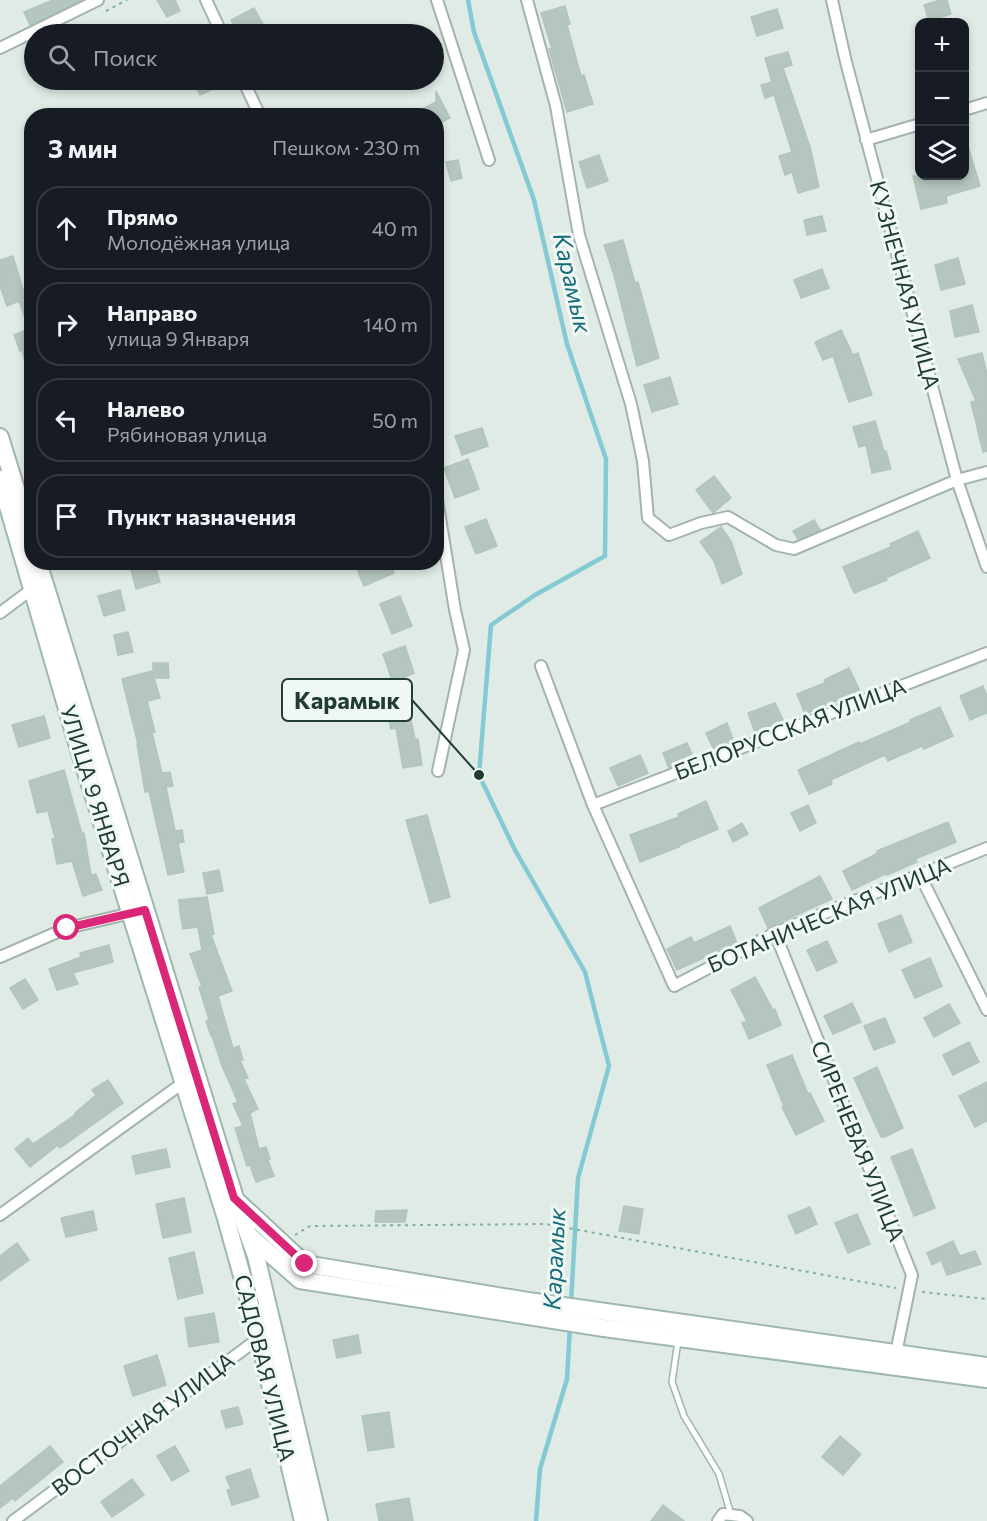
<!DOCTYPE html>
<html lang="ru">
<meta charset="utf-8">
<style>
body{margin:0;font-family:Commissioner,sans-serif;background:#242831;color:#f1f3f6}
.controls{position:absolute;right:18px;top:18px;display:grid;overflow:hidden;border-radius:12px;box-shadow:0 3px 9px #0003}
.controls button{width:54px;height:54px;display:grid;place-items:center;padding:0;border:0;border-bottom:2px solid #363941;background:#171b24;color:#f1f3f6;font:30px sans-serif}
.stop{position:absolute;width:18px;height:18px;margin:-14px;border:4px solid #db2777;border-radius:50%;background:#fff}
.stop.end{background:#db2777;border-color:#fff;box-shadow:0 2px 6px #0008}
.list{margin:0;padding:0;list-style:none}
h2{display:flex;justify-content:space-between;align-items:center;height:78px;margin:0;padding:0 24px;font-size:26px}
h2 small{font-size:20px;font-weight:400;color:#9ea1a6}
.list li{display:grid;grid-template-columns:39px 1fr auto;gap:18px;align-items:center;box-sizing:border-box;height:84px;margin:0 12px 12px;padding:0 12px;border:2px solid #363941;border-radius:24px}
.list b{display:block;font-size:22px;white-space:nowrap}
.list p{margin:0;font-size:20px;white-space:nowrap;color:#9ea1a6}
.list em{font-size:20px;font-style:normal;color:#9ea1a6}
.icon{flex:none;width:33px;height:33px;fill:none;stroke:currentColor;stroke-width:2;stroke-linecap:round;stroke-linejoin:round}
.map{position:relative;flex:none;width:987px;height:1521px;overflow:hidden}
.search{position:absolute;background:#171b24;box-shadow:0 3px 9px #0003;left:24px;top:24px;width:420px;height:66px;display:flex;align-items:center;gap:15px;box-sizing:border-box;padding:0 21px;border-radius:33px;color:#9ea1a6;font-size:22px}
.panel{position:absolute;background:#171b24;box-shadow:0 3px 9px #0003;left:24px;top:108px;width:420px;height:462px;border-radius:24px}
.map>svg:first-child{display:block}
</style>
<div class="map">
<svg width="987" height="1521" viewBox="0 0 987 1521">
<rect width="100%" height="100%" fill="#e0ebe6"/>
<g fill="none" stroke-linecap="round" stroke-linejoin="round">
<g stroke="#85c9d3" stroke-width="4.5">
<polyline points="468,0 474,32 534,200 567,344 606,459 605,556 535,595 491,625 479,775 515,850 585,972 609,1066 578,1178 571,1303"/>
<polyline points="536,1521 540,1469 567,1379 570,1327"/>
</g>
</g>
<g fill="#b5c6bf" stroke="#b2c5bd" stroke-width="1.5">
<polygon points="53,0 81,0 30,25 24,12"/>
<polygon points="157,0 175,0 180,11 167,17"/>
<polygon points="940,0 947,0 951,14 929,21 924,5"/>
<polygon points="565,6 570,24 567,25 581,76 584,75 593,104 567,112 549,49 552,49 541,13"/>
<polygon points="254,8 264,26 248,34 239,34 231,20"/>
<polygon points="777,9 783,28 757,36 751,17"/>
<polygon points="788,52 792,65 783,68 810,147 819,187 798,193 792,172 785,175 779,156 792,152 774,95 765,98 761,85 772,82 765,58"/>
<polygon points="192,80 232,80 200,95"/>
<polygon points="436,91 450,118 436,125 436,116 408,116 436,102"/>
<polygon points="967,143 980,186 946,196 947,203 921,209 913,176 964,176 964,144"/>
<polygon points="599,155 608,181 587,188 579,162"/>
<polygon points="458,160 462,178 451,181 446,162"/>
<polygon points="822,216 826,231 807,235 804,220"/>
<polygon points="623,240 635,283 638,282 659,358 637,366 614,275 604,245"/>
<polygon points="13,256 23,290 32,286 32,373 28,373 22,350 20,351 14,335 29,329 19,301 7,306 0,286 0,260"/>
<polygon points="958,258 965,284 941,290 935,265"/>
<polygon points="822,269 829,288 801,298 794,280"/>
<polygon points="972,305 979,332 955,337 950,311"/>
<polygon points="841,330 853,355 858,353 872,395 849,402 833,356 823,360 815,342"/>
<polygon points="982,353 987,374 987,451 983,452 971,402 976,401 958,359"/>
<polygon points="670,377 678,404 652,412 644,385"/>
<polygon points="875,421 884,451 886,451 891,469 872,473 866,445 859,447 853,427"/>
<polygon points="482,428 488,446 462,455 455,436"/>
<polygon points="468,459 479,489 455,498 444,468"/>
<polygon points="714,476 731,498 713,513 696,490"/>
<polygon points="486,519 497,546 476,554 465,527"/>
<polygon points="814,520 820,530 798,539 793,531"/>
<polygon points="721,527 731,541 742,574 722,584 714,561 700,542"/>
<polygon points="918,531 930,558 886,578 887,580 854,593 843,567 891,547 890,544"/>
<polygon points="129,562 154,562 160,582 136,589"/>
<polygon points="354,562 390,562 394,573 364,586"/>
<polygon points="120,590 125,610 104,616 98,596"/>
<polygon points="400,596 412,626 392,634 380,604"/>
<polygon points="128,632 133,652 118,655 114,635"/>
<polygon points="405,646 414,673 402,678 415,739 418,739 422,765 403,768 396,728 391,729 385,701 398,698 383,654"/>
<polygon points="153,663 168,663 169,678 154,678 160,698 147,701 155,732 152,733 162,773 170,772 173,786 166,787 175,831 182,830 184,842 178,843 184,872 168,875 149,791 145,792 137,744 138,744 122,679 152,671 153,673"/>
<polygon points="849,668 860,691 805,714 797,694 825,683 824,680"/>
<polygon points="983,686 987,696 987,713 970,720 960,696"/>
<polygon points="775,703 783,720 755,733 748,713"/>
<polygon points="940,707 953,736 924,749 922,746 888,761 885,755 831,780 832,784 809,794 798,770 859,742 860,744 911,722 910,720"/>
<polygon points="44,716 50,738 19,747 12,725"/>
<polygon points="727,723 734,742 714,750 706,733"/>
<polygon points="687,743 694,758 669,768 663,753"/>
<polygon points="640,755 648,773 618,786 610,768"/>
<polygon points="64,770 82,834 84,833 91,875 96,874 102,890 83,896 72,861 57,864 52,839 55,838 48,811 37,813 29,781"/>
<polygon points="706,801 718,829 678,846 679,847 640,862 630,835 679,817 678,814"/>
<polygon points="808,805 816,823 800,831 791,813"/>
<polygon points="427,815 450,897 430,903 406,820"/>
<polygon points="948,822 956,842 915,859 917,862 887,875 887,873 852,890 843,871 878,853 877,851"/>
<polygon points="742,823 748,834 733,842 728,831"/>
<polygon points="219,870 223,891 207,894 203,873"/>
<polygon points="820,876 832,899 768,928 759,908"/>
<polygon points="207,897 214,934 211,935 232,991 218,996 233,1048 239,1046 243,1060 240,1060 248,1078 244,1079 258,1109 250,1113 259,1149 266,1147 270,1159 268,1160 274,1176 256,1182 250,1165 247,1166 235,1128 243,1126 233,1104 238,1102 222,1066 212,1036 211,1036 206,1021 209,1020 199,987 202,987 190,954 202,950 198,927 183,929 180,913 179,900"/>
<polygon points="901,915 912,942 889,952 878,924"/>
<polygon points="730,926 737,943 677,970 667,949 691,937 694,943"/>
<polygon points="827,941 837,962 817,971 807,950"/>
<polygon points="109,945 113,962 73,973 78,984 57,990 49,969 81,957 80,953"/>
<polygon points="930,958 942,986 915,998 902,970"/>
<polygon points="755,977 773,1010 775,1009 781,1025 749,1039 742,1023 747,1021 731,990"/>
<polygon points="25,979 38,1000 23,1009 10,988"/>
<polygon points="852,1003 861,1022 833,1034 824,1016"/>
<polygon points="949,1004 960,1023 934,1037 924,1018"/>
<polygon points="885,1018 895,1042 874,1050 864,1026"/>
<polygon points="969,1042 979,1062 953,1075 943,1055"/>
<polygon points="792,1055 808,1094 810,1093 824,1121 796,1135 782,1107 784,1106 767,1065"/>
<polygon points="877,1067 903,1128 885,1137 881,1137 854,1078"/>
<polygon points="108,1080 123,1103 60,1148 58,1145 30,1167 15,1149 28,1138 33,1144 76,1114 75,1113 96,1095 92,1090"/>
<polygon points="987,1082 987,1121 975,1127 959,1096"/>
<polygon points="166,1149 170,1167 136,1174 132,1156"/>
<polygon points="912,1149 935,1208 914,1216 891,1157"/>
<polygon points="184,1198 191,1232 163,1238 156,1204"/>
<polygon points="624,1206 643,1209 639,1234 619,1231"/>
<polygon points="810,1207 817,1224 796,1234 788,1216"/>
<polygon points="407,1210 405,1222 375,1222 376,1211"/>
<polygon points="93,1211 97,1230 66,1237 61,1218"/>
<polygon points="857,1214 870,1244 848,1253 835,1223"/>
<polygon points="953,1241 960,1256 975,1251 981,1264 947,1275 941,1260 932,1265 927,1253"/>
<polygon points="17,1243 29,1260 0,1281 0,1256"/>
<polygon points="194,1252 203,1293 178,1299 169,1258"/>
<polygon points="214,1313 219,1342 189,1347 185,1318"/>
<polygon points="358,1335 361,1353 337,1358 333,1340"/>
<polygon points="157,1355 166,1385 133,1396 124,1366"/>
<polygon points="238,1407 243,1424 226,1428 221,1411"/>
<polygon points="389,1412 394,1447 368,1451 362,1416"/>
<polygon points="840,1436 861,1454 843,1475 822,1457"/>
<polygon points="50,1446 63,1462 15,1501 13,1498 0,1508 0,1486"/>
<polygon points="175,1446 189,1471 172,1481 157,1456"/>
<polygon points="250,1469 259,1497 232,1505 227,1490 231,1489 226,1477"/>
<polygon points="132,1479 144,1495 112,1517 101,1502"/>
<polygon points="409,1498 413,1521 379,1521 376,1504"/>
<polygon points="663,1505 684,1521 651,1521"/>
</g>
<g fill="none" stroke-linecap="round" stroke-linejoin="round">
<g stroke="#a3b3ad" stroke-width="8">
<polyline id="lane" points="678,1341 672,1382 684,1416 719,1474 731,1515"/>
</g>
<g stroke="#a3b3ad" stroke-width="14">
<g id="street">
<polyline points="206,0 222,34"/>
<polyline points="437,0 489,160"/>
<polyline points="527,0 556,106 579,235 631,404 643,461 648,518 669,535 701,523 728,517 776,545 794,549 957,480 987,472"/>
<polyline points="832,0 846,62 957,480 987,567"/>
<polyline points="0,48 98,0"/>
<polyline points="243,80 260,116"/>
<polyline points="964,110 987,103"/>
<polyline points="866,140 920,124"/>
<polyline points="436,493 455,610 464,650 438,771"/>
<polyline points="0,613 36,586"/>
<polyline points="541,666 593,805 674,986 775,933 987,848"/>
<polyline points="593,805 987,653"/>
<polyline points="920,875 987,1010"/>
<polyline points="775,933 912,1275 896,1353"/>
<polyline points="0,957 67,928 136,912"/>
<polyline points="0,1215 187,1080"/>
<polyline points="13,1521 263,1335"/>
<polyline points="718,1521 723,1514 740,1516 747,1521"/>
</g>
</g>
<g stroke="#9eb8ae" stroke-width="20">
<g id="secondary">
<polyline points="0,437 32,541"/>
<polyline points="0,479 77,743 225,1215 255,1322 303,1521"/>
<polyline points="38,562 235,1198 256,1256 319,1521"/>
<polyline points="237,1201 305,1264 528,1301 987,1366"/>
<polyline points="251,1237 300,1280 604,1328 987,1379"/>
</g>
</g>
<g stroke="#7eb0a0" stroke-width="2" stroke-dasharray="3 4.5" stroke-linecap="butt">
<polyline points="106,11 127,0"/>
<polyline points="295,1235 310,1226 546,1224 896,1288"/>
<polyline points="922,1292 987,1299"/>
</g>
<use href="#lane" stroke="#fff" stroke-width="5"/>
<use href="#street" stroke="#fff" stroke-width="10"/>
<use href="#secondary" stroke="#fff" stroke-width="16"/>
</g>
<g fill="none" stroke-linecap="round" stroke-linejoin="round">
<polyline stroke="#db2777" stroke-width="8" points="67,928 145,910 234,1198 305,1264"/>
</g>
<g text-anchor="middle" stroke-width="6" stroke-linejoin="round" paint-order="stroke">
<g font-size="22" fill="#203c34" stroke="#f0f8f4">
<text transform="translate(905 285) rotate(75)" y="8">КУЗНЕЧНАЯ УЛИЦА</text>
<text transform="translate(790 729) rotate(-21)" y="8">БЕЛОРУССКАЯ УЛИЦА</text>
<text transform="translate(95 796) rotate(73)" y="8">УЛИЦА 9 ЯНВАРЯ</text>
<text transform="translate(829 915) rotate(-23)" y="8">БОТАНИЧЕСКАЯ УЛИЦА</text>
<text transform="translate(858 1141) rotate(68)" y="8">СИРЕНЕВАЯ УЛИЦА</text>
<text transform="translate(265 1368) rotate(76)" y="8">САДОВАЯ УЛИЦА</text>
<text transform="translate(143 1424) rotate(-37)" y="8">ВОСТОЧНАЯ УЛИЦА</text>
</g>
<g font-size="24" font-style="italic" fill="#176c7a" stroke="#f0f8f4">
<text transform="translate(572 283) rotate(77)" y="8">Карамык</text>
<text transform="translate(555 1259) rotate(-87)" y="8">Карамык</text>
</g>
</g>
<path fill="none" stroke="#203c34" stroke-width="2" d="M479 775L412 700"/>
<circle fill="#203c34" stroke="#f0f8f4" stroke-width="2" cx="479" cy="775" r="6"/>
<rect fill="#f0f8f4" stroke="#203c34" stroke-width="2" x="282" y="679" width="130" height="42" rx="6"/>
<g font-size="24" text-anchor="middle" font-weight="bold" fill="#203c34">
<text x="347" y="709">Карамык</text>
</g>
</svg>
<div class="controls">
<button>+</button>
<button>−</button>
<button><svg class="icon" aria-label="layers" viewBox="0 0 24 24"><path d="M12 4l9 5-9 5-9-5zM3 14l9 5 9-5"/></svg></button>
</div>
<div class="stop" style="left:67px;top:928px"></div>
<div class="stop end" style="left:305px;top:1264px"></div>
<div class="search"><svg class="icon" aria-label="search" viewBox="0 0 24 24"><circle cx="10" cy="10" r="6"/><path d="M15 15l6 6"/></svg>Поиск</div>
<section class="panel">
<h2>3 мин<small>Пешком · 230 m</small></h2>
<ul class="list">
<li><svg class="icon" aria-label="ahead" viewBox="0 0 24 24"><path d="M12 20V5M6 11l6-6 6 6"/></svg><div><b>Прямо</b><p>Молодёжная улица</p></div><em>40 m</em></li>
<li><svg class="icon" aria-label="right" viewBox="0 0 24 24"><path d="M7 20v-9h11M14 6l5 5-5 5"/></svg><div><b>Направо</b><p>улица 9 Января</p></div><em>140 m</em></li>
<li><svg class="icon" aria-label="left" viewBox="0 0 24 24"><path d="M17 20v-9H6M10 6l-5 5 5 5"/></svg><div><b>Налево</b><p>Рябиновая улица</p></div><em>50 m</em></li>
<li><svg class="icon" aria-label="arrive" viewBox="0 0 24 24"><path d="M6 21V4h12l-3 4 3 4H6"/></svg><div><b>Пункт назначения</b></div></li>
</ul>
</section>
</div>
